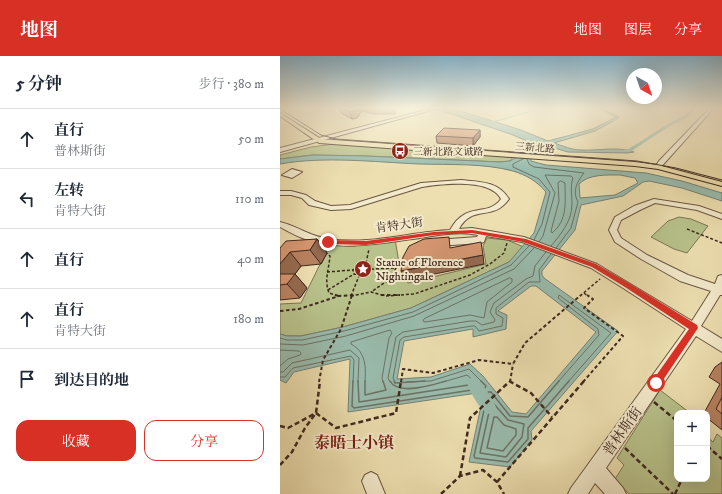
<!DOCTYPE html>
<html lang="zh">
<meta charset="utf-8">
<style>
body{margin:0;font-family:"IM FELL DW Pica","Noto Serif SC",serif;background:#f2f2f3;color:#1f2937}
.controls{position:absolute;right:12px;bottom:12px;display:grid;overflow:hidden;border-radius:8px;box-shadow:0 4px 16px #0002}
.controls button{width:36px;height:36px;display:grid;place-items:center;padding:0;border:0;border-bottom:1px solid #e0e1e3;background:#fff;color:#1f2937;font:20px sans-serif}
.compass{position:absolute;left:346px;top:12px;width:36px;height:36px;border-radius:50%;background:#fff;box-shadow:0 4px 16px #0002;rotate:140deg}
.stop{position:absolute;width:12px;height:12px;margin:-9px;border:3px solid #d93025;border-radius:50%;background:#fff}
.stop.end{background:#d93025;border-color:#fff;box-shadow:0 1px 4px #0008}
.list{margin:0;padding:0;list-style:none}
h2{display:flex;justify-content:space-between;align-items:center;height:52px;margin:0;padding:0 16px;font-size:17px}
h2 small{font-size:13px;font-weight:400;color:#747a83}
.list li{display:grid;grid-template-columns:26px 1fr auto;gap:12px;align-items:center;box-sizing:border-box;height:60px;padding:0 16px;border-top:1px solid #e0e1e3}
.list b{display:block;font-size:15px;white-space:nowrap}
.list p{margin:0;font-size:13px;white-space:nowrap;color:#747a83}
.list em{font-size:13px;font-style:normal;color:#747a83}
.actions{display:flex;gap:8px;padding:12px 16px}
.actions a{flex:1;padding:9px 0;border:1px solid #d93025;border-radius:12px;text-align:center;font-size:14px;color:#d93025}
.actions .main{background:#d93025;color:#fff}
.icon{flex:none;width:22px;height:22px;fill:none;stroke:currentColor;stroke-width:2;stroke-linecap:round;stroke-linejoin:round}
.map{position:relative;flex:none;width:442px;height:438px;overflow:hidden}
header{display:flex;align-items:center;gap:24px;box-sizing:border-box;height:56px;padding:0 20px;background:#d93025;color:#fff}
header strong{font-size:19px}
nav{display:flex;gap:22px;margin-inline-start:auto;font-size:14px}
main{display:flex}
aside{flex:1;background:#fff}
.map>svg:first-child{display:block}
</style>
<header>
<strong>地图</strong>
<nav><a>地图</a><a>图层</a><a>分享</a></nav>
</header>
<main>
<aside>
<h2>5 分钟<small>步行 · 380 m</small></h2>
<ul class="list">
<li><svg class="icon" aria-label="ahead" viewBox="0 0 24 24"><path d="M12 20V5M6 11l6-6 6 6"/></svg><div><b>直行</b><p>普林斯街</p></div><em>50 m</em></li>
<li><svg class="icon" aria-label="left" viewBox="0 0 24 24"><path d="M17 20v-9H6M10 6l-5 5 5 5"/></svg><div><b>左转</b><p>肯特大街</p></div><em>110 m</em></li>
<li><svg class="icon" aria-label="ahead" viewBox="0 0 24 24"><path d="M12 20V5M6 11l6-6 6 6"/></svg><div><b>直行</b></div><em>40 m</em></li>
<li><svg class="icon" aria-label="ahead" viewBox="0 0 24 24"><path d="M12 20V5M6 11l6-6 6 6"/></svg><div><b>直行</b><p>肯特大街</p></div><em>180 m</em></li>
<li><svg class="icon" aria-label="arrive" viewBox="0 0 24 24"><path d="M6 21V4h12l-3 4 3 4H6"/></svg><div><b>到达目的地</b></div></li>
</ul>
<div class="actions"><a class="main">收藏</a><a>分享</a></div>
</aside>
<div class="map">
<svg width="442" height="438" viewBox="0 0 442 438">
<rect width="100%" height="100%" fill="#eddfb0"/>
<filter id="stains"><feTurbulence type="fractalNoise" baseFrequency=".005" numOctaves="4"/><feColorMatrix values="0 0 0 0 .2 0 0 0 0 .09 0 0 0 0 .02 0 0 0 .5 -.17"/></filter>
<radialGradient id="worn" r=".72"><stop offset=".6" stop-color="#630" stop-opacity="0"/><stop offset="1" stop-color="#630" stop-opacity=".3"/></radialGradient>
<g fill="#b8c28b" stroke="#7c7555">
<polygon points="54,88 234,100 230,105 220,106 85,100 33,99 0,103 0,99 31,91"/>
<polygon points="399,161 411,163 428,170 407,197 394,193 371,181 388,165"/>
<polygon points="207,182 227,184 244,191 229,206 131,252 63,271 21,280 7,280 0,278 0,248 21,247 46,196 48,186 63,187 115,183 119,207 110,223 124,221 128,227 206,208 203,190"/>
<polygon points="380,334 410,357 397,357 397,423 427,423 427,381 433,386 437,378 442,382 442,438 349,438 335,423 344,409 337,402"/>
</g>
<path fill="#99bcae" stroke="#758175" fill-rule="evenodd" d="M 154,52 L 171,52 L 241,74 L 268,85 L 313,73 L 336,61 L 319,52 L 322,52 L 339,61 L 339,62 L 315,75 L 274,87 C 283,90 292,94 301,94 C 318,95 338,90 354,96 L 347,97 L 288,96 L 271,91 L 251,103 L 251,105 L 266,109 L 366,117 L 402,125 L 442,137 L 442,145 L 402,132 L 369,125 L 363,126 L 343,140 L 301,149 L 295,174 L 262,215 L 262,219 L 264,222 L 338,275 L 251,375 L 252,384 L 230,411 L 189,406 L 204,336 L 68,356 L 70,303 L 14,316 L 6,327 L 0,324 L 0,278 L 7,280 L 21,280 L 63,271 L 131,252 L 229,206 L 254,177 L 266,136 C 257,125 246,119 233,115 C 203,107 170,109 139,108 C 93,106 45,100 0,108 L 0,103 L 33,99 L 85,100 L 220,106 L 230,105 L 251,94 L 252,91 L 249,86 L 233,79 ZM 340,119 L 355,122 L 358,127 L 335,139 L 300,142 L 299,128 C 309,118 326,119 340,119 ZM 251,230 L 256,230 L 316,276 L 246,358 L 232,356 L 203,320 L 190,308 L 151,321 L 117,323 L 124,285 L 193,273 L 193,281 L 226,273 L 227,259 L 218,255 Z"/>
<g fill="none" stroke-linecap="round" stroke-linejoin="round">
<g stroke="#6c7266" stroke-width="1">
<polyline points="243,103 233,108 233,111 259,123 270,136 262,168 254,184"/>
<path d="M 247,103 L 249,108 L 254,111 L 304,117 C 297,126 292,135 298,146 L 291,172 L 276,192"/>
<path d="M 281,125 L 285,127 C 285,146 288,164 272,177 L 271,175 L 279,145 L 278,127 Z"/>
<path d="M 259,186 L 263,180 L 275,137 L 265,119 L 291,120 L 293,122 C 290,131 292,139 292,148 C 292,165 281,178 271,190"/>
<polygon points="230,222 232,223 232,226 207,246 204,262 190,259 145,266 143,265 144,263"/>
<polyline points="0,282 7,284 22,284 64,275 133,256 231,209 249,190"/>
<polyline points="0,288 23,289 66,280 134,260 234,213 254,192"/>
<polyline points="0,294 19,295 21,297 20,299 8,303 0,310"/>
<polyline points="0,316 3,316 12,307 70,294 79,302 78,326"/>
<polyline points="0,321 5,321 13,312 71,300 74,304 73,326"/>
<path d="M 85,326 C 86,311 86,296 71,288 L 71,286 L 110,274 L 112,277 L 109,282 L 102,322 L 103,326"/>
<polyline points="110,326 108,322 116,281 123,276 190,265 196,265 202,269 214,266 215,264 210,256 214,247 246,223 253,220 255,210 266,196"/>
<polyline points="115,326 113,322 120,284 124,281 192,270 195,270 199,275 222,270 223,262 216,258 216,252 249,226 260,226 259,214 271,198"/>
<polyline points="127,326 151,325 189,313 202,326"/>
<polyline points="163,326 187,319 195,326"/>
<polyline points="278,326 319,279 318,273 278,242 279,239 331,277 288,326"/>
</g>
<g stroke="#6c7266" stroke-width="1.5">
<polyline points="73,325 72,350 74,352 205,332 206,330 201,325"/>
<polyline points="78,325 79,346 195,328 195,325"/>
<polyline points="85,325 85,339 106,334 103,325"/>
<path d="M 110,325 C 118,340 153,329 166,325"/>
<polyline points="114,325 115,327 145,325"/>
<polyline points="279,325 248,361 230,360 211,336 208,336 194,400 195,402 228,406 248,383 248,372 289,325"/>
<polygon points="211,347 214,348 228,364 244,368 242,381 226,401 200,397"/>
<polygon points="214,361 217,361 224,369 236,373 236,379 223,395 207,392"/>
</g>
<g fill="#99bcae" fill-rule="evenodd">
<polygon points="260,52 265,52 209,68 206,67"/>
<polygon points="411,52 415,52 408,61 388,71 350,96 337,96 335,95 337,94 347,94 386,69 406,59"/>
<path d="M 193,321 C 202,325 212,342 216,351 L 214,356 L 209,358 C 199,354 191,337 187,327 L 189,323 Z"/>
</g>
<g stroke="#6a5643" stroke-width="2">
<g id="minor">
<polygon points="154,52 159,52 0,96 0,92"/>
<polygon points="430,52 434,52 380,112 376,112 375,111 379,105"/>
<polygon points="12,113 22,116 12,122 2,119"/>
<path d="M 181,124 C 200,126 218,125 229,143 C 213,166 192,148 179,173 L 192,172 L 244,181 L 317,208 L 412,265 L 431,235 L 400,225 L 361,203 L 335,186 L 329,174 L 335,161 L 354,150 L 374,143 L 419,150 L 442,158 L 442,163 L 417,154 L 375,147 L 360,154 L 341,164 L 337,174 L 341,182 L 367,199 L 408,219 L 435,228 L 438,220 L 442,219 L 442,239 L 440,239 L 421,270 L 442,283 L 442,296 L 416,280 L 326,412 L 343,432 L 346,438 L 325,438 L 315,427 L 308,438 L 288,438 L 291,432 L 406,273 L 343,232 L 311,212 L 242,186 L 206,180 L 204,186 L 201,187 L 157,190 L 153,187 L 157,184 L 197,181 L 198,179 C 180,175 158,179 140,182 C 102,187 62,196 25,183 C 16,180 8,175 0,171 L 0,166 C 17,170 31,181 49,183 C 89,189 130,176 170,174 C 187,144 207,162 221,143 C 210,122 162,128 142,131 L 71,153 L 51,154 L 29,149 L 22,142 L 11,139 L 0,139 L 0,135 L 11,135 L 26,139 L 35,145 L 51,150 L 70,149 L 141,127 Z"/>
<polygon points="91,416 97,419 105,438 87,438 82,425 85,419"/>
</g>
</g>
<g stroke="#3f281f" stroke-width="2">
<polygon id="major" points="0,57 41,83 355,106 378,109 442,126 442,130 378,113 355,110 39,87 0,60"/>
</g>
<g stroke="#3f281f" stroke-width="1.5" stroke-dasharray="3 2" stroke-linecap="butt">
<polyline points="407,173 442,187"/>
<path d="M 45,196 L 50,200 C 49,213 44,224 49,237 L 59,240"/>
<path d="M 86,207 L 90,208 L 91,211 C 88,218 81,220 74,218 L 73,214 L 78,209 Z"/>
<polyline points="86,207 89,193"/>
<polyline points="91,213 116,212 110,223 91,236"/>
<polyline points="47,216 73,214"/>
<polyline points="48,234 74,218"/>
<polyline points="304,237 308,240"/>
<polyline points="71,240 91,236 105,240"/>
<polyline points="71,240 79,220"/>
<polyline points="106,240 134,238 190,219 210,208 224,197 227,187"/>
<polyline points="300,240 320,223"/>
</g>
<g stroke="#3f281f" stroke-width="2" stroke-dasharray="3.5 2.5" stroke-linecap="butt">
<polyline points="55,239 59,240"/>
<polyline points="101,239 120,239"/>
<polyline points="0,255 19,253 59,240 76,239"/>
<polyline points="39,326 43,304 61,273 72,239"/>
<polyline points="121,326 123,313 153,317 199,304 233,308 245,287 301,239"/>
<polyline points="230,326 233,308"/>
<polyline points="303,326 343,280 304,252 313,243 307,239"/>
</g>
<g stroke="#3f281f" stroke-width="2.5" stroke-dasharray="5 3" stroke-linecap="butt">
<polyline points="229,325 251,337 272,361"/>
<polyline points="374,346 397,365"/>
<polyline points="0,370 8,372 36,357 56,372 116,357 121,325"/>
<polyline points="427,390 442,403"/>
<polyline points="345,392 393,438"/>
<polyline points="0,409 12,396 25,372 36,357 40,325"/>
<polyline points="180,420 190,362 229,326"/>
<polyline points="217,426 304,325"/>
<polyline points="161,438 180,420 203,414 217,426 224,438"/>
<polyline points="395,438 402,423"/>
</g>
<use href="#minor" fill="#f3eacc" fill-rule="evenodd"/>
<use href="#major" fill="#eddfb0" fill-rule="evenodd"/>
<polyline stroke="#3f281f" stroke-width="1" points="0,53 41,79 56,83 357,105 396,112 442,124"/>
</g>
<g fill="#b78261" stroke="#3f281f">
<polygon points="59,52 114,52 116,58 94,58 82,55 77,62 72,63 61,57"/>
<polygon points="200,74 200,81 193,90 157,87 156,80"/>
<polygon points="37,183 47,197 41,208 21,210 15,218 27,232 20,242 0,244 0,192"/>
<polygon points="442,306 442,374 427,362 427,357 424,357 440,328 429,321 435,311"/>
</g>
<g fill="#956a4f" stroke="#3f281f">
<polygon points="78,52 81,52 82,55 77,62 72,63 70,56"/>
<polygon points="200,74 200,81 193,90 193,82"/>
<polygon points="37,183 47,197 41,208 30,194"/>
<polygon points="10,196 21,210 15,218 27,232 20,242 7,228 0,226 0,208"/>
<polygon points="203,199 204,208 125,224 121,215"/>
</g>
<g fill="#d59771" stroke="#3f281f">
<polygon points="61,52 78,52 75,55 70,56"/>
<polygon points="164,72 200,74 193,82 156,80"/>
<polygon points="169,181 170,192 201,186 203,199 121,215 123,201 129,190 144,183"/>
<polygon points="37,183 30,194 10,196 0,208 0,192 6,185"/>
<polygon points="0,218 15,218 7,228 0,229"/>
<polygon points="442,341 442,358 436,353"/>
</g>
<linearGradient id="sky" x2="0" y2="1"><stop stop-color="#88b7d1"/><stop offset="0.46" stop-color="#f7f1db"/><stop offset="1" stop-color="#f7f1db" stop-opacity="0"/></linearGradient>
<rect width="442" height="113" fill="url(#sky)"/>
<polygon fill="#d93025" points="192,174 246,183 316,208 349,227 417,269 418,272 379,330 376,332 373,330 372,327 373,324 409,273 345,231 312,211 243,186 192,177 154,179 86,189 48,188 45,186 48,184 86,185 154,176"/>
<defs>
<g id="bus-disc" transform="scale(0.9)"><circle r="9.5" fill="#8f2418" stroke="#f3eacc"/><path d="M-5-6H5V4H4V6H2V4H-2V6H-4V4H-5ZM-3.5-4V0h7V-4ZM-3.5 1.2v1.5H-2V1.2ZM2 1.2v1.5H3.5V1.2Z" fill="#fff"/></g>
<g id="sight-disc" transform="scale(0.9)"><circle r="9.5" fill="#8f2418" stroke="#f3eacc"/><path d="M0-6L1.8-2.2L6-1.7L2.9 1.2L3.7 5.4L0 3.3L-3.7 5.4L-2.9 1.2L-6-1.7L-1.8-2.2Z" fill="#fff"/></g>
</defs>
<g fill-rule="evenodd">
<use href="#bus-disc" x="120" y="95"/>
<use href="#sight-disc" x="83" y="213"/>
</g>
<g text-anchor="middle" stroke-width="4" stroke-linejoin="round" paint-order="stroke">
<g font-size="10" fill="#3f281f" stroke="#f3eacc">
<text transform="translate(255 91) rotate(4)" y="4">三新北路</text>
</g>
<g font-size="10" fill="#3f281f" stroke="#f3eacc" text-anchor="start">
<text x="133" y="99">三新北路文诚路</text>
</g>
<g font-size="12" fill="#3f281f" stroke="#f3eacc">
<text transform="translate(119 169) rotate(-8)" y="4">肯特大街</text>
</g>
<g font-size="12" fill="#3f281f" stroke="#f3eacc" text-anchor="start">
<text x="96" y="210">Statue of Florence<tspan x="96" dy="14">Nightingale</tspan></text>
</g>
<g font-size="14" fill="#3f281f" stroke="#f3eacc">
<text transform="translate(342 375) rotate(-55)" y="5">普林斯街</text>
</g>
<g font-size="16" font-weight="bold" fill="#7a1f14" stroke="#f3eacc">
<text x="74" y="392">泰晤士小镇</text>
</g>
</g>
<rect width="100%" height="100%" filter="url(#stains)"/>
<rect width="100%" height="100%" fill="url(#worn)"/>
</svg>
<div class="controls">
<button>+</button>
<button>−</button>
</div>
<svg class="compass" viewBox="-18 -18 36 36"><path d="M0-13l5 13h-10z" fill="#e53935"/><path d="M0 13l5-13h-10z" fill="#747a83"/></svg>
<div class="stop" style="left:376px;top:327px"></div>
<div class="stop end" style="left:48px;top:186px"></div>
</div>
</main>
